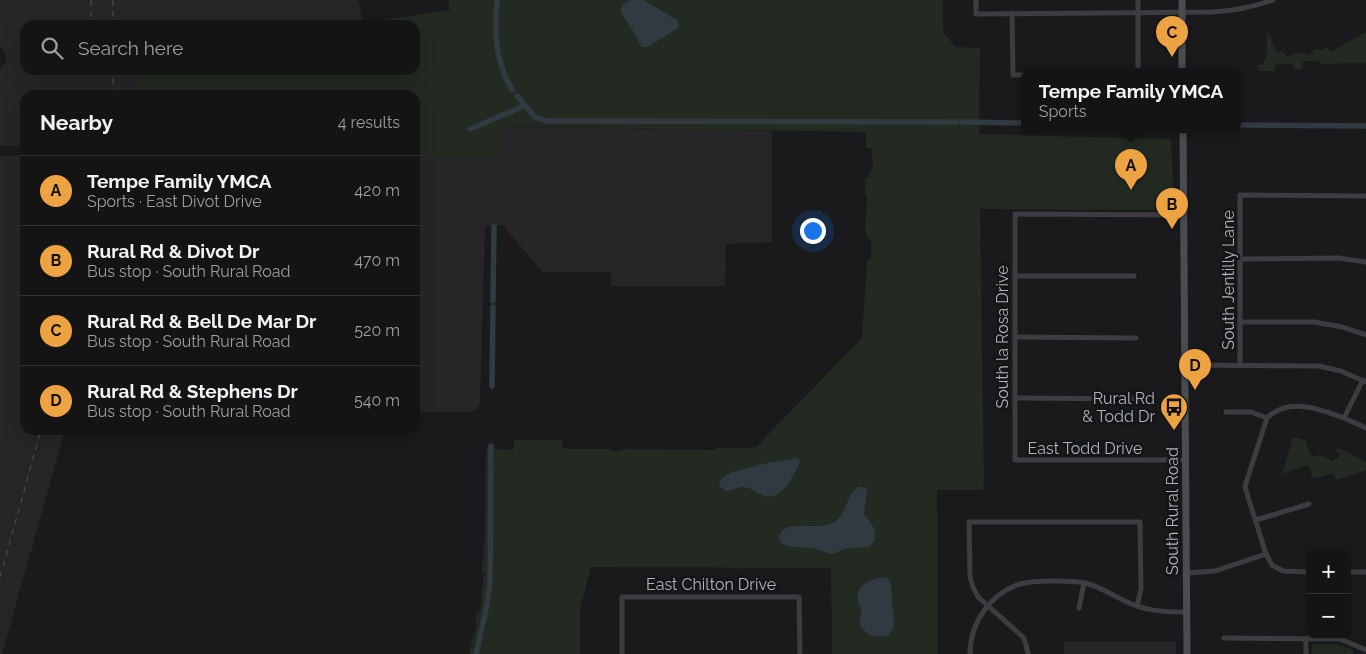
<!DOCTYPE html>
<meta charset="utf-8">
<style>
body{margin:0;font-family:Raleway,sans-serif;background:#212122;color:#f1f3f6}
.controls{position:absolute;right:15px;bottom:15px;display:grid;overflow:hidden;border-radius:10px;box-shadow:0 5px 20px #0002}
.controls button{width:45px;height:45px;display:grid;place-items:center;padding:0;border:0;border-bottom:1px solid #333334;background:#141415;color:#f1f3f6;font:25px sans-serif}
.you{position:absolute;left:812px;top:230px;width:18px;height:18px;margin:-12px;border:4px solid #fff;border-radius:50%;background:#1a73e8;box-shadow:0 0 0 8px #1a73e833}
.badge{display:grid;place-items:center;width:32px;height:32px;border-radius:50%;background:#eda341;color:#111;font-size:16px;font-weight:700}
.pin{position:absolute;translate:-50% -41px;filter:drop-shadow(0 1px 2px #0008)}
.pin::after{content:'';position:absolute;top:26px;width:18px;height:15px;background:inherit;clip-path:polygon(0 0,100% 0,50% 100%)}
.popup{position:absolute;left:1021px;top:68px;width:220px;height:65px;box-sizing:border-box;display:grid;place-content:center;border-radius:10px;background:#141415;filter:drop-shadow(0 1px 4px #0005);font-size:16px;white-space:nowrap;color:#9d9ea0}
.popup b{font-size:19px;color:#f1f3f6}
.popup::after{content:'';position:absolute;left:50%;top:100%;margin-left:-10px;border:10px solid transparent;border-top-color:#141415}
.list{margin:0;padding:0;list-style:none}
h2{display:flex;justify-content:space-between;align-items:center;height:65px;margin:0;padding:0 20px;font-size:21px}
h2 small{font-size:16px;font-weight:400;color:#9d9ea0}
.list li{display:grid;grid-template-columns:32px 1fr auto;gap:15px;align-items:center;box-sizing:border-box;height:70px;padding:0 20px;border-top:1px solid #333334}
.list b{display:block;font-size:19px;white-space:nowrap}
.list p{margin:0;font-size:16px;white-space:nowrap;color:#9d9ea0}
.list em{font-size:16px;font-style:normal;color:#9d9ea0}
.icon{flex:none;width:28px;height:28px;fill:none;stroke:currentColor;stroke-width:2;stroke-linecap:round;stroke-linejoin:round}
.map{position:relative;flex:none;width:1366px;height:654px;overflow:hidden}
.search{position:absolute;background:#141415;box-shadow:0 5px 20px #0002;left:20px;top:20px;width:400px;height:55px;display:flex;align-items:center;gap:12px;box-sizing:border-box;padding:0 18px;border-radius:15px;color:#9d9ea0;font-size:19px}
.panel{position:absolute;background:#141415;box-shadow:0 5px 20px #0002;left:20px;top:90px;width:400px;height:345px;border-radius:15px}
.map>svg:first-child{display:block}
</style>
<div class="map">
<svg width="1366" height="654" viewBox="0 0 1366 654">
<rect width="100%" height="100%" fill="#1a1a1c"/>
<g fill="#262629">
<polygon points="0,0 358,0 364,23 350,25 25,25 25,70 138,70 138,95 25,95 25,145 0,146 0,69 5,64 6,59 5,53 0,47"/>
<polygon points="501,126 772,131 772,242 726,244 725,286 611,286 611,272 542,272 503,225 485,226 480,404 476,410 471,412 415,412 415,157 500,157"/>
<polygon points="25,155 25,430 65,430 2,654 0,654 0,156"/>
<rect x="1064" y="642" width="112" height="12"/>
</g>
<g fill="#222a22">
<polygon points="448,0 943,0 943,31 955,47 980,48 979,134 1171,139 1174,210 980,209 984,490 937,490 938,654 832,654 831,568 591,567 580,609 580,654 469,654 473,636 477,625 475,623 477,613 480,612 482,598 481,596 484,574 482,572 482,562 484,560 483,550 485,537 486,448 511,450 514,448 514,440 562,440 562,447 565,449 610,449 612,451 621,451 623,449 714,450 716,448 750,448 757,446 862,338 867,261 871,258 871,241 867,237 865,232 867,196 865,194 865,178 869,177 869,171 873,170 872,149 866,148 866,132 501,126 501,157 415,157 415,95 137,95 137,70 415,70 415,25 350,25 450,10"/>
<polygon points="1267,30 1277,53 1283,51 1287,57 1300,52 1301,55 1305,53 1307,55 1314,52 1313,50 1317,49 1321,50 1327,47 1331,52 1366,32 1366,64 1363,63 1319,64 1319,61 1303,61 1302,69 1294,69 1293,64 1276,64 1275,71 1258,71 1257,65 1262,64 1267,55"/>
<polygon points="1293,437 1305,440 1310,454 1313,456 1320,455 1332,461 1340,456 1340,453 1336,451 1337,447 1366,462 1366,470 1337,480 1333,473 1313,479 1308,465 1282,474"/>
<polygon points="1315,644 1338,644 1353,650 1353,654 1312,654 1312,646"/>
</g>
<g fill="#303a40">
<path d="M 631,0 L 643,0 L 647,2 L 677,20 L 679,25 L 678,28 L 648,47 L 642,47 L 621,12 C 620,4 625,3 631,0 Z"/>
<path d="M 798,458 L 800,462 C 795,474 781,501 765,496 C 757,494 752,487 742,487 C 737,488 732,490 726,491 L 720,487 L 719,484 L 722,478 L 729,473 L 768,463 Z"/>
<path d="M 859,487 L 865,487 L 867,490 L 864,514 L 874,528 L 875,540 L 870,546 C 862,549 853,546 844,549 C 840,550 837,553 833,554 C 826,554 819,549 811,548 C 804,547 770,549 781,532 C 789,519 821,532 836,521 C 847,512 847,493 859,487 Z"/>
<path d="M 884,577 L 888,579 L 891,584 L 894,627 L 889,635 C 879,638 866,637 861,626 C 859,621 861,616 861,611 C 861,606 858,603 858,599 C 855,585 873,578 884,577 Z"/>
</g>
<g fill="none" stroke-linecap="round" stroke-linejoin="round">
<g stroke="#303a40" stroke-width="5.5">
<path d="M 497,0 C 494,35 495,59 512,90"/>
<polyline points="517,96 535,117 547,121 956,122"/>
<polyline points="962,122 1025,123"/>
<polyline points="1237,125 1366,126"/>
<polyline points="470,129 524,106"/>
<polyline points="493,301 494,227"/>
<polyline points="492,386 493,307"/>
<polyline points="476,654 487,605 490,582 491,446"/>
</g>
<g stroke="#3b3d41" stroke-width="5">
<path d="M 976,0 L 976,14 L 1212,12 C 1233,11 1253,7 1273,0"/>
<polyline points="1138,0 1138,71"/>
<polyline points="1012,13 1013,75 1025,75"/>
<polyline points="1184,215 1015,214 1015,460 1185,460"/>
<polyline points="1240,259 1338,258 1366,262"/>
<polyline points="1015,276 1134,276"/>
<polyline points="1240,322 1314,322 1342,327 1366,335"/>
<polyline points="1015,337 1136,338"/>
<polyline points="1185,365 1319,366 1341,371 1366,382"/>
<polyline points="1240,365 1240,195 1366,196"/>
<polyline points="1363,380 1344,418 1366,428"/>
<polyline points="1015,398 1134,399"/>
<polyline points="1226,412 1251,412 1267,418"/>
<polyline points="1256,520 1309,504"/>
<path d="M 1310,572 L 1283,571 L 1272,565 L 1266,554 L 1248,497 L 1245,486 L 1267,418 C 1289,397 1319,409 1344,418"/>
<polyline points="1347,572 1366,572"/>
<polyline points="1186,573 1215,571 1266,554"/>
<polyline points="1079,608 1084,583"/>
<polyline points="1224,638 1340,639 1366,650"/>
<polyline points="1028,653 1024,638 978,597 973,587 970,577 969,522 1140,522 1141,589 1137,606"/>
<polyline points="622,654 622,597 799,597 800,654"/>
<path d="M 970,654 C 970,623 990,594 1020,584 C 1031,581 1043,581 1054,581 C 1065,581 1075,581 1085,583 C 1099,586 1110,594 1123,600 C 1144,611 1163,612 1186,612"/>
<polyline points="1306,654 1306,639"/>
</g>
<g stroke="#494c51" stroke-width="7">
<polyline points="1182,0 1182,71"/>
<polyline points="1183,129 1187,654"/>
</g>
<g stroke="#4e5156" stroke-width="1" stroke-dasharray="6 5" stroke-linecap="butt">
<polyline points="91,0 91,25"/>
<polyline points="113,0 113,25"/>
<polyline points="113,95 113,70"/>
<polyline points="0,577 41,430"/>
</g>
</g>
<defs>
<g id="bus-pin" transform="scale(1.4375)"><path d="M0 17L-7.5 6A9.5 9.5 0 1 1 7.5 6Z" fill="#eda341" stroke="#151517"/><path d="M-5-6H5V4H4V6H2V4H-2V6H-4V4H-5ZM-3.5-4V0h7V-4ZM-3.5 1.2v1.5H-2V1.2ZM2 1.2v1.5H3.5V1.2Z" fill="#111"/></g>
</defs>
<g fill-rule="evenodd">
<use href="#bus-pin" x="1174" y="407"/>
</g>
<g text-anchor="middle" stroke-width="5" stroke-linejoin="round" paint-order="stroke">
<g font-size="16" fill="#adb3bb" stroke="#151517">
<text transform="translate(1228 280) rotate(-90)" y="6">South Jentilly Lane</text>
<text transform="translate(1002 337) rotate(-90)" y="6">South la Rosa Drive</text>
<text x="1085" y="454">East Todd Drive</text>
<text transform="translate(1172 511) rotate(-90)" y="6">South Rural Road</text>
<text x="711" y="590">East Chilton Drive</text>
</g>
<g font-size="16" fill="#adb3bb" stroke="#151517" text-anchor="end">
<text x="1155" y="404">Rural Rd<tspan x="1155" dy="18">&amp; Todd Dr</tspan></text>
</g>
</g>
</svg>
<div class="controls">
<button>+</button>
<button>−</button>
</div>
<div class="you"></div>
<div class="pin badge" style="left:1131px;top:190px">A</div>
<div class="popup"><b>Tempe Family YMCA</b>Sports</div>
<div class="pin badge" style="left:1172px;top:229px">B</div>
<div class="pin badge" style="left:1172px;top:57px">C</div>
<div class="pin badge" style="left:1195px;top:390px">D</div>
<div class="search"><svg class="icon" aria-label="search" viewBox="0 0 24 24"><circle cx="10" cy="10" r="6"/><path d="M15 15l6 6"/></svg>Search here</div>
<section class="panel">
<h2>Nearby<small>4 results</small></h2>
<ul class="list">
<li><span class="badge">A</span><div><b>Tempe Family YMCA</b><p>Sports · East Divot Drive</p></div><em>420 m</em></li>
<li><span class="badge">B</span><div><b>Rural Rd &amp; Divot Dr</b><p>Bus stop · South Rural Road</p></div><em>470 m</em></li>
<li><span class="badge">C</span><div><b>Rural Rd &amp; Bell De Mar Dr</b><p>Bus stop · South Rural Road</p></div><em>520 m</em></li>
<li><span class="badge">D</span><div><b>Rural Rd &amp; Stephens Dr</b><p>Bus stop · South Rural Road</p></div><em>540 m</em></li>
</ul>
</section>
</div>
